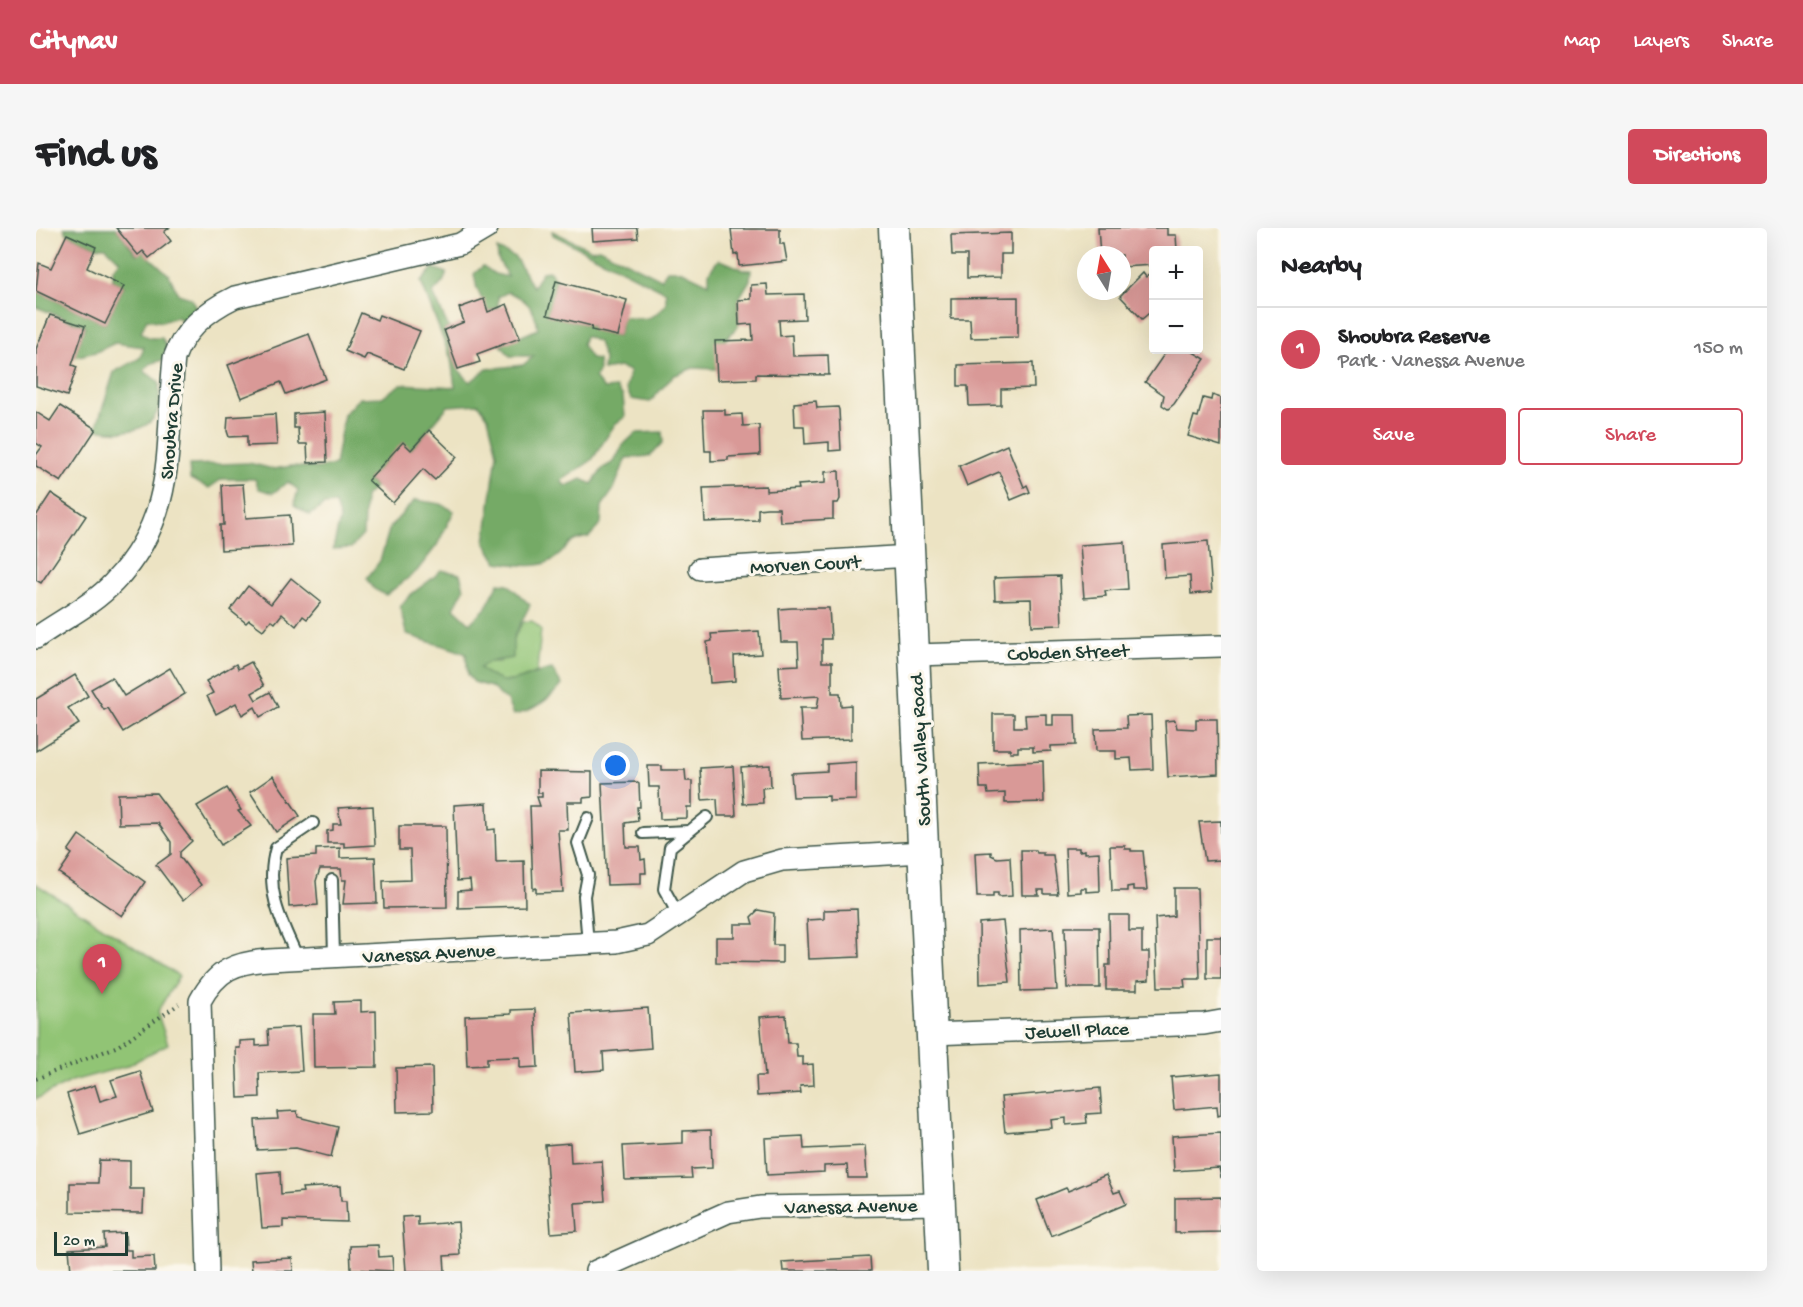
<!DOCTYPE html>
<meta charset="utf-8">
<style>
body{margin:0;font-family:"Gochi Hand",sans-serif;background:#f6f6f6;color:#202124}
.controls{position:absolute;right:18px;top:18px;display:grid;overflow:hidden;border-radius:6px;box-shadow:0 6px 24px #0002}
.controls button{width:54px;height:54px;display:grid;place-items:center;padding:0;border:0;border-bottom:2px solid #e0e0e0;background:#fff;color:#202124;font:30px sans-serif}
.compass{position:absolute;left:1041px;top:18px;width:54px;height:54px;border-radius:50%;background:#fff;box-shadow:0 6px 24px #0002;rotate:349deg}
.scale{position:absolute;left:18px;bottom:15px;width:74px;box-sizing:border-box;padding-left:6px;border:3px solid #1f3d34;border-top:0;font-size:16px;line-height:21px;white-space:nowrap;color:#1f3d34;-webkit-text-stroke:4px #fbf7ec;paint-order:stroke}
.you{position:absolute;left:580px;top:538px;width:21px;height:21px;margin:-15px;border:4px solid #fff;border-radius:50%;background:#1a73e8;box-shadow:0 0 0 9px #1a73e833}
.badge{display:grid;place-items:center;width:39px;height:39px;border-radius:50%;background:#d1495b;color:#fff;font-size:20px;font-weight:700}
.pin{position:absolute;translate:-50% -50px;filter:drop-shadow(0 2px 3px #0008)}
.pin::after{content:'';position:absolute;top:32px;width:21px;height:18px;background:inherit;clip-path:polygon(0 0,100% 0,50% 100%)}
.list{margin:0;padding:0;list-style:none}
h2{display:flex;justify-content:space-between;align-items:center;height:78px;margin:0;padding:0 24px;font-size:26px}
h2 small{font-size:20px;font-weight:400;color:#757577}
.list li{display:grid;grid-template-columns:39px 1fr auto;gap:18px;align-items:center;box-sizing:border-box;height:84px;padding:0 24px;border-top:2px solid #e0e0e0}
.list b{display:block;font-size:22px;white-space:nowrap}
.list p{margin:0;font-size:20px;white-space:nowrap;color:#757577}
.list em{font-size:20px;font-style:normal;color:#757577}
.actions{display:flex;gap:12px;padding:18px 24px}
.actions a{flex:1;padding:14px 0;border:2px solid #d1495b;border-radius:6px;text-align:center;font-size:21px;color:#d1495b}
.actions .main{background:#d1495b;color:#fff}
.map{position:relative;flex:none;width:1185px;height:1043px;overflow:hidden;border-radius:6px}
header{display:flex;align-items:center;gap:36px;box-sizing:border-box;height:84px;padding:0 30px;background:#d1495b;color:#fff}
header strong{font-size:28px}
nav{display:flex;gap:33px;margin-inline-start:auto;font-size:21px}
.intro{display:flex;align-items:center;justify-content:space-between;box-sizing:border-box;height:144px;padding:0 36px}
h1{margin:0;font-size:42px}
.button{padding:15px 27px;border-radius:6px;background:#d1495b;color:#fff;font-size:21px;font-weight:700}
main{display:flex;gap:36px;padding:0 36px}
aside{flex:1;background:#fff;border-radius:6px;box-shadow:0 6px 24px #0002}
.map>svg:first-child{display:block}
</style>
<header>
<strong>Citynav</strong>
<nav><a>Map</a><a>Layers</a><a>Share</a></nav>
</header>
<div class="intro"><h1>Find us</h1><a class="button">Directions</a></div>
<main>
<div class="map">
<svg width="1185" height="1043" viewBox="0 0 1185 1043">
<rect width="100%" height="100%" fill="#fbf7ec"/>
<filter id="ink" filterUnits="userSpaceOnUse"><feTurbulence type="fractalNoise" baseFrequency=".0167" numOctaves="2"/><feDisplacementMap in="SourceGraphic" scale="12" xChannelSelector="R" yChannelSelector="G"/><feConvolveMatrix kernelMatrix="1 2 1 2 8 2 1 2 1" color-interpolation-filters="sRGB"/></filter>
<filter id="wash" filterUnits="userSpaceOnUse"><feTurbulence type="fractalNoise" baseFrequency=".008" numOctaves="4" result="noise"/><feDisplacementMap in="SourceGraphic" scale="24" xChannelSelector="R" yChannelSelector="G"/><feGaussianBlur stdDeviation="1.35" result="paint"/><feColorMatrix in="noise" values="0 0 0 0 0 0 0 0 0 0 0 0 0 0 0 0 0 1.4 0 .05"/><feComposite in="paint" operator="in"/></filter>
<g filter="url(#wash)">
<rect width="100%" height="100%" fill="#ece3c3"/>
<g fill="#91c475" stroke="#588054" stroke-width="1.5">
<path d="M 496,393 L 505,401 L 501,444 C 476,454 467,460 444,440 L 452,434 L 464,434 L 487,394 Z"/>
<polygon points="0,656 143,748 121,784 132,816 91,838 36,853 0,871"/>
</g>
<g fill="#74aa66" stroke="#4a744d" stroke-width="1.5">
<path d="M 28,0 L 80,0 L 101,27 L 107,23 L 133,47 L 142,66 L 155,70 L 160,80 L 150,94 L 140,89 L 126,94 L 111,91 L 105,104 L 113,110 L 126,110 L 131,120 L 127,132 L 114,136 L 108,143 L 123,154 C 123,162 125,174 122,182 C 113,207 80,205 60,201 L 78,144 L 104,130 L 108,119 L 79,115 L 60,124 L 38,129 L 49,98 L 0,79 L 0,63 L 69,96 L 88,58 L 77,53 L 77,41 L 84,33 L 70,19 L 60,19 L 31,6 Z"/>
<path d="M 516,3 L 556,22 L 563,20 L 625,51 L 631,42 L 644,42 L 673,56 L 673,44 L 682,32 C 695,34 703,43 715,42 L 714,52 L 702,72 L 703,97 L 688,113 L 681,141 L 657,140 L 637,148 L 614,174 L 595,171 L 590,160 L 594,143 L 583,139 L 567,142 L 568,131 L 562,114 L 549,108 L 546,117 L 555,131 L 562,132 L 563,142 L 559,150 L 568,161 L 580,160 L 587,168 L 589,189 L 579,196 L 556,232 L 525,253 L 530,258 L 546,251 L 556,256 L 567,240 L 578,234 L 587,217 L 600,205 L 626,204 L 627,214 L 614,228 L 590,230 L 578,261 L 566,278 L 565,296 L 553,309 C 528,313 535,319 518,331 C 501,342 480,336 461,334 L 449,314 L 461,225 L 452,189 L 443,176 L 412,178 L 375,222 L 367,215 L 332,252 L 339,259 L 329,269 L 327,307 L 315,320 L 297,321 L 304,291 L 299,276 L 288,277 L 274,287 L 258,277 L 262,262 L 252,254 L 237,265 L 223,261 L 219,251 L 186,251 L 173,260 L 154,251 L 153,237 L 213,235 L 237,241 L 256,238 L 283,240 L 299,237 L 308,186 L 323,170 L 346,169 L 365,156 L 419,159 L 415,131 L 385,54 L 397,40 L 411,45 L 407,54 L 397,65 L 413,100 L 408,102 L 422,141 L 434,154 L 451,141 L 487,137 L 498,128 L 474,128 L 465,117 L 502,101 C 499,81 491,71 472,64 L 462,69 L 462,80 L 452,84 L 441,61 L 438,46 L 447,38 L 459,46 L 472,49 L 462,31 L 461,21 L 479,29 L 497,59 L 506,44 L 514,43 L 520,53 L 512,87 L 556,98 L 556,102 L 582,108 L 587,89 C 608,92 616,93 630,76 L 630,64 L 517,7 Z"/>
<polygon points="379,272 405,276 418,283 401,317 381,343 350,367 338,361 331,350 344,333 354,299"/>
<path d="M 405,342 L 424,346 L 428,361 L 418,380 L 434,395 L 449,381 L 463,355 L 472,356 L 494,377 L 477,410 L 477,430 L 452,434 L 444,440 C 472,466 485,447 516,441 L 526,457 C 512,472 498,483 477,487 L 471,473 L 455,459 L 438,454 L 432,447 L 430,426 C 409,416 391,416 370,405 L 364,379 C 376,361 391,358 405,342 Z"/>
</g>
<g id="blocks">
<g fill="#d99997">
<polygon points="80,0 133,0 128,4 135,13 113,30 107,23 102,27"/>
<polygon points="556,0 601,0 602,10 557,13"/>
<polygon points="1062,0 1131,0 1131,7 1140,7 1141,22 1118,22 1118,37 1086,39 1086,27 1064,27"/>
<polygon points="695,1 744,1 744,16 748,16 751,33 703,38 702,26 698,27"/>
<polygon points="975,5 975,26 965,26 965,49 931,50 931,27 916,27 915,7"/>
<polygon points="31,6 60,19 51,40 88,58 69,96 0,63 3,35 15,40"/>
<polygon points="1118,42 1118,81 1106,91 1084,68 1107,45 1110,49"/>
<polygon points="520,53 591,72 582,108 555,102 556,98 511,87"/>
<polygon points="731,56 732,67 768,66 769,91 743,92 744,108 756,107 757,128 792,127 793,147 720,146 720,151 681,152 679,113 717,112 716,96 703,97 702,72 715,71 715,57"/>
<polygon points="982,69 982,109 935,110 934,91 915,91 915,70"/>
<polygon points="448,71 452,84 471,76 484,110 441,126 444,134 422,141 408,102 428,94 423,80"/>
<polygon points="325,85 341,92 343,87 384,103 368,141 331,126 328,131 309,123"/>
<polygon points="14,87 49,98 36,137 41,139 31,168 0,158 0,121"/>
<polygon points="273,106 290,151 250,166 245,154 205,170 192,137"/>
<polygon points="1131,122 1154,122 1169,131 1138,176 1132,181 1126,177 1128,167 1109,154"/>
<polygon points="997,135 998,160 965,161 965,177 933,178 932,158 922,158 922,137"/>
<polygon points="1176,167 1185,170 1185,218 1152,208 1158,188 1162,189 1167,170 1175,172"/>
<polygon points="780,173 781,180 802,179 803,182 805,222 793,223 793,214 769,216 768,198 759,198 758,175"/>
<polygon points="24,178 60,201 25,254 0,238 0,227 6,219 0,215 0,184 14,193"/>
<polygon points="667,182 689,182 689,187 706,186 707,198 723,197 724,227 692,229 692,232 675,233 675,223 669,223"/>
<polygon points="289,184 291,234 272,235 271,216 263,216 262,200 258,200 258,186"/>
<polygon points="239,186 241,217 211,218 211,208 193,209 191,203 192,189"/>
<polygon points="393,202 421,229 399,252 387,241 357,275 332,252 367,214 375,222"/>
<polygon points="971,217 988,259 991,257 994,264 975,272 963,244 931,258 923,238"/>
<polygon points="803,243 804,271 802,275 797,275 797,291 744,294 743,280 731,280 722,281 722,292 669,294 667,260 730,258 730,263 763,261 762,257 789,255 789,244"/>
<polygon points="207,256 210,290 254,287 256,318 185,322 184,297 188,297 186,257"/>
<polygon points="15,265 50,288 5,355 0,352 0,288"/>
<polygon points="1172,313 1176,364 1155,366 1154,348 1129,350 1127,317"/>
<polygon points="1089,314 1092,361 1069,363 1070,368 1048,370 1044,317"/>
<polygon points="1024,348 1026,397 996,398 995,371 959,372 958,350"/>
<polygon points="255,350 285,374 271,391 267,388 260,398 246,386 239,395 235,392 227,402 213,392 210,395 194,382 212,358 235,376"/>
<polygon points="756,380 793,380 795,411 786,411 786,434 796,434 796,465 804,465 805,478 815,477 815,511 766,513 764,480 781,480 783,468 745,470 743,438 763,437 762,414 745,414 743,381"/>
<polygon points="723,403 725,426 698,428 699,453 674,455 671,414 676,413 675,406"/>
<polygon points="215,434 228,458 216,465 220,472 234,464 242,479 224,489 219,479 206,487 200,475 180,486 171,468 177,465 170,453 200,436 202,441"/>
<polygon points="134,440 149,466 87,504 72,480 68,482 55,461 76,449 88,468"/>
<polygon points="39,447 52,468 32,480 43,496 0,523 0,471"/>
<polygon points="957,486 978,486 978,499 990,499 989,487 1010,486 1010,497 1017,497 1017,487 1039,487 1040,517 1015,518 1015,523 997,524 997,519 982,519 982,524 974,524 974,521 957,521"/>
<polygon points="1115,487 1117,541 1096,542 1095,530 1080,531 1080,523 1060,523 1059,501 1091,500 1090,488"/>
<polygon points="1160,491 1181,491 1182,546 1132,549 1129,493 1139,492 1141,500 1160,501"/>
<polygon points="1007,533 1008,574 969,575 969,565 952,566 951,560 944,560 943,536"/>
<polygon points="820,534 820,572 793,573 793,568 757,569 755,545 791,543 791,536"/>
<polygon points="734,537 735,559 726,560 727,575 707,576 705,539"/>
<polygon points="612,538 626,538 626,542 649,542 650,553 656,553 656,579 651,579 651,590 624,591 623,559 613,559"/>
<polygon points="697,538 700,588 682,588 681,571 666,572 664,540"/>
<polygon points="502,543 556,544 556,569 547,570 547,574 531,574 532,602 522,602 527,664 500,665 500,660 497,661 494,578 504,578 501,569 506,569 506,565 502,565"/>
<polygon points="237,548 264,588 240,604 214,564"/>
<polygon points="600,554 603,556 604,579 601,579 602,593 589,595 590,619 604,619 605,632 609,631 610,645 605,645 605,656 571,657 566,555"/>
<polygon points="191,560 205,582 202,583 215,598 185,617 161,578"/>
<polygon points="120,565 156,613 144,624 144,629 165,657 147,673 120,637 135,626 135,614 122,595 83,596 82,566"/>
<polygon points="451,575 452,602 459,601 460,634 488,633 489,678 422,680 422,663 435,662 434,652 421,653 418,577"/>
<polygon points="337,578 339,617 308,619 308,615 291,615 291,603 297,602 297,596 305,596 302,580"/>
<polygon points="1185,593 1185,632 1169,633 1163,594"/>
<polygon points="363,598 410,598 411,679 348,680 347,653 375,652 374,622 363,622"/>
<polygon points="43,607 109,654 86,688 23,645 36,626 32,623"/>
<polygon points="1074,618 1089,618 1089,621 1095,621 1095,623 1107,623 1111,662 1097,662 1097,658 1091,659 1091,663 1076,663"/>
<polygon points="304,620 304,630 339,629 341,675 307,676 310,652 306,652 305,641 284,641 280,653 282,677 253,679 250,630 280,628 280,621"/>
<polygon points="1029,620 1043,620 1043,623 1049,622 1049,625 1063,624 1064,663 1050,664 1050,660 1045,660 1045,664 1031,665"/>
<polygon points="985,622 1000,622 1001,625 1007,625 1007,627 1017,627 1022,666 1008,666 1008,662 1002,662 1003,667 986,667"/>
<polygon points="955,624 955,627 961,630 974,629 976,668 962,669 962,665 957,665 957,669 941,669 939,625"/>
<polygon points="1138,660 1161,660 1164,751 1148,751 1149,759 1122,759 1119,690 1138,688"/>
<polygon points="821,681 823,729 773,731 771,692 788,691 788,682"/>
<polygon points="722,682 738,685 737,717 746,717 746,735 680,734 680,709 698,709 698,696 717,696 715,689"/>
<polygon points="1073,687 1093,687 1093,703 1106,703 1106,724 1113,724 1113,752 1101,753 1101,762 1070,762 1070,737 1074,737"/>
<polygon points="967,693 974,754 944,756 943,695"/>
<polygon points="1029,699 1063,699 1064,760 1031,760"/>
<polygon points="1017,700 1021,762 985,763 984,702"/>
<rect x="1171" y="709" width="14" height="42"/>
<polygon points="325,773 325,784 340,783 341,839 278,840 277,786 299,786 298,774"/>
<polygon points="612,780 615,820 567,824 568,842 539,844 535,785"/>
<polygon points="499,781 502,839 484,840 484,829 451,830 451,837 431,838 429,788 475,786 475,782"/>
<polygon points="750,787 752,815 760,815 761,829 767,829 767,837 777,836 778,857 764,858 765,865 721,868 720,848 729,848 724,789"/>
<polygon points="263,799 266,843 223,845 224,869 202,870 200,820 204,820 204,813 220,812 220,818 233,817 232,801"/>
<polygon points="396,839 397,883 361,884 360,840"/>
<polygon points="104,843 117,884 44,906 31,866 59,857 64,873 81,868 75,852"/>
<polygon points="1185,845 1185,887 1182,888 1181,878 1138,882 1135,849"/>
<polygon points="1064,860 1066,885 1050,886 1051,895 1030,897 1030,890 1015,892 1016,900 969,904 965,869"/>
<polygon points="261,883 262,889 302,899 295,929 260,920 221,922 219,892 242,891 241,884"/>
<polygon points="675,902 676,940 655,941 656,950 589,952 587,918 647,915 647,903"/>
<polygon points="1185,905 1185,950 1183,940 1138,943 1136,908"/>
<polygon points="767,908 768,921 829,918 831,950 812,950 811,937 788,938 788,944 731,947 729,910"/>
<polygon points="534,915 535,935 566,933 569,973 539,975 541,1003 515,1005 509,917"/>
<polygon points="63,932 94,933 94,961 108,961 107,985 34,984 34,955 62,955"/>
<polygon points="244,943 245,966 267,964 266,960 304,958 305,973 310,973 311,994 247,992 247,999 226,1000 221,945"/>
<polygon points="1070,947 1078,965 1084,963 1090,976 1015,1008 1001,972 1030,960 1032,963"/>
<polygon points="1185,969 1185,1004 1139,1005 1139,970"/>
<polygon points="382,988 382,997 422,994 424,1027 408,1028 409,1043 370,1043 366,989"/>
<polygon points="89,1005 90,1022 95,1022 95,1029 118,1028 119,1043 35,1043 33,1021 69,1019 68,1006"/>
<polygon points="342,1017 343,1029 356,1028 357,1043 315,1041 314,1018"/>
<polygon points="834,1029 835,1043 747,1043 746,1034"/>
<polygon points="256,1030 257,1043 216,1043 215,1032"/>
</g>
</g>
</g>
<g filter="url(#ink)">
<use href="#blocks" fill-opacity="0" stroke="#3e5649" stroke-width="1.5"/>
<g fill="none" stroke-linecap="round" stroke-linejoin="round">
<g stroke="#3e5649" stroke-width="14">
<g id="service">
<polyline points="552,590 542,615 552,647 548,668 552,716"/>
<polyline points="607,605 653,603"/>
<polyline points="296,652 298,728"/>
<polyline points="643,688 628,661 634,619 671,589"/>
<path d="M 262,730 C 245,694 228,661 240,620 L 277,595"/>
</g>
</g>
<g stroke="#3e5649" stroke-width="24">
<g id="minor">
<polyline points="664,341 874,328"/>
<path d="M 0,410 C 25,392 57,377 78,354 C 143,286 129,216 138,130 C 148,101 172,82 199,69 L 424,16 L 451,0"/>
<polyline points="878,427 1185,418"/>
<polyline points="896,806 1168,796 1185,793"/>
<path d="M 172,1043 L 164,773 C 181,742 199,734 233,732 L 580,714 L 612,707 L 708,643 L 746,632 L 887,624"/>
<polyline points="560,1043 692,984 724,979 904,976"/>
</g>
</g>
<g stroke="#3e5649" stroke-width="33">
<polyline id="secondary" points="858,0 907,1043"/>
</g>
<polyline stroke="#3e5649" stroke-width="4" stroke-dasharray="1.5 4.5" stroke-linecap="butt" points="0,851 82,818 143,776"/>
<use href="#service" stroke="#fff" stroke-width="10"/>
<use href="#minor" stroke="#fff" stroke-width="21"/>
<use href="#secondary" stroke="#fff" stroke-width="30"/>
</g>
</g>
<g text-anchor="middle" stroke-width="6" stroke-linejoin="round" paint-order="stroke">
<g font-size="20" fill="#1f3d34" stroke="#fbf7ec">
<text transform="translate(134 193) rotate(-85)" y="7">Shoubra Drive</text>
<text transform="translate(769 335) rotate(-3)" y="7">Morven Court</text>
<text transform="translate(1032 423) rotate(-2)" y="7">Cobden Street</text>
<text transform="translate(883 522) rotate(-93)" y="7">South Valley Road</text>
<text transform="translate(393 724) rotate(-3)" y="7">Vanessa Avenue</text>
<text transform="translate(1041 801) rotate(-2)" y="7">Jewell Place</text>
<text transform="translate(815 977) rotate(-1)" y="7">Vanessa Avenue</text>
</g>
</g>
</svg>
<div class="controls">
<button>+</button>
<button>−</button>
</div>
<svg class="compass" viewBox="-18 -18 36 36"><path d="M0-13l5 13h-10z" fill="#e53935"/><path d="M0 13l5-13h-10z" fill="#757577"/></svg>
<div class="scale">20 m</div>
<div class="you"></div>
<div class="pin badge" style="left:66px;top:766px">1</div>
</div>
<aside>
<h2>Nearby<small></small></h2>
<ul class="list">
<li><span class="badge">1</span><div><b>Shoubra Reserve</b><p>Park · Vanessa Avenue</p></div><em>150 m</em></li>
</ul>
<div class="actions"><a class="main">Save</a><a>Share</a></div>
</aside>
</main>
